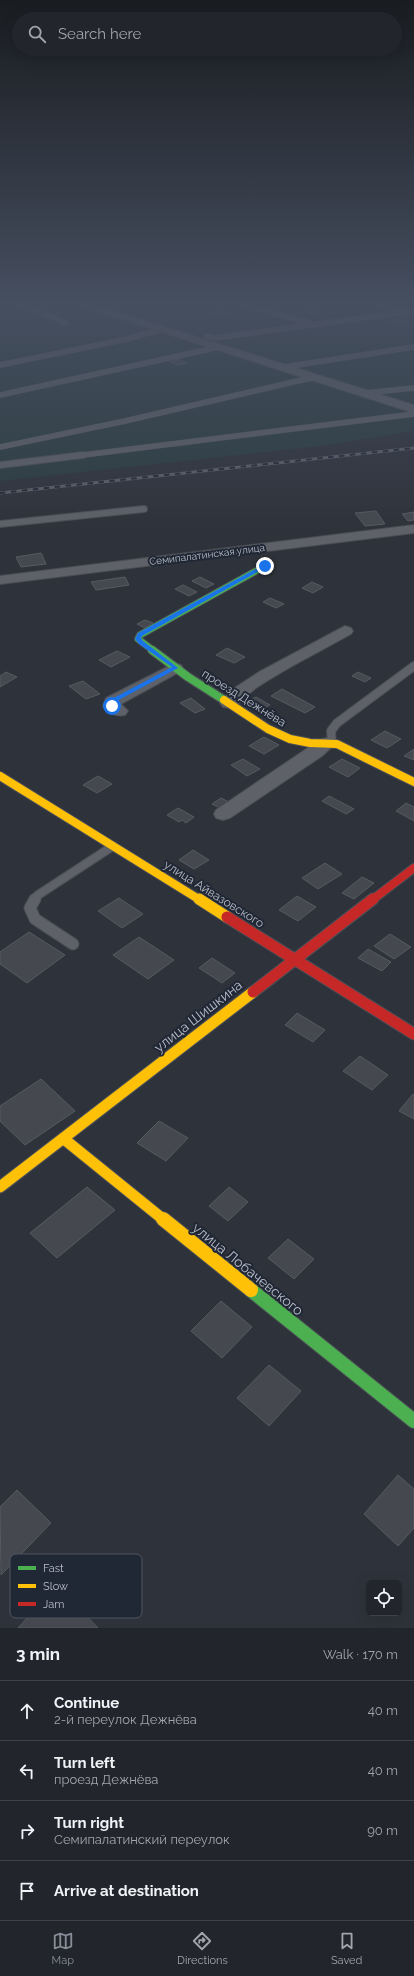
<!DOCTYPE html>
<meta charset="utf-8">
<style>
body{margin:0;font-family:Raleway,sans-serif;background:#2a2e34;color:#f1f3f6}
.controls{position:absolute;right:12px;bottom:12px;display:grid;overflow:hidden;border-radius:6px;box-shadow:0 4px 16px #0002}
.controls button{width:36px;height:36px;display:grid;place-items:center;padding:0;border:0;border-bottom:1px solid #3f4348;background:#22262c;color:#f1f3f6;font:20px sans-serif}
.stop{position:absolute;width:12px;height:12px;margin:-9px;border:3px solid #1a73e8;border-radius:50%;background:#fff}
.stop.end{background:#1a73e8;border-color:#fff;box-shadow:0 1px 4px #0008}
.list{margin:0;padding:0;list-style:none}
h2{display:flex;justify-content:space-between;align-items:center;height:52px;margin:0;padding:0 16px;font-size:17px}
h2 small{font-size:13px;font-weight:400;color:#a2a5a9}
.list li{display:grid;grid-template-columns:26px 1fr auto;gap:12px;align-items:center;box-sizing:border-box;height:60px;padding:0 16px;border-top:1px solid #3f4348}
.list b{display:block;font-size:15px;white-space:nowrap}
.list p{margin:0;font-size:13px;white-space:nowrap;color:#a2a5a9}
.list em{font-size:13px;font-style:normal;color:#a2a5a9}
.icon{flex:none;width:22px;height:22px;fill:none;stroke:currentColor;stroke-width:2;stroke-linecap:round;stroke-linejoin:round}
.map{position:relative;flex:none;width:414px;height:1628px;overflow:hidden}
.search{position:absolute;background:#22262c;box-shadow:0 4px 16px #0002;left:12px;right:12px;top:12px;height:44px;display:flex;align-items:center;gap:10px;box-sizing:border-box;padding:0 14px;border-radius:22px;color:#a2a5a9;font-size:15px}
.sheet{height:292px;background:#22262c}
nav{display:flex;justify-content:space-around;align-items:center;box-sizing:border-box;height:56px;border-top:1px solid #3f4348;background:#22262c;font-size:11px;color:#a2a5a9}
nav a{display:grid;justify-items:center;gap:2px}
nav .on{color:#888d98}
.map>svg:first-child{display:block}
</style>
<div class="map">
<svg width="414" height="1628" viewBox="0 0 414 1628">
<rect width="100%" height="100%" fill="#2e323a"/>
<polygon fill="#2b3c40" points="0,303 414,303 414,431 320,446 0,481"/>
<g fill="#45484f" stroke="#565a61">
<polygon points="313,308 321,311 311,314 304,311"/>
<polygon points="221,310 229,313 222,315 213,313"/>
<polygon points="400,319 407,322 396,325 389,322"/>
<polygon points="178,359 187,363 178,365 170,362"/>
<polygon points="376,511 385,524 365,526 355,513"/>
<polygon points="414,512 414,520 408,521 402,514"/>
<polygon points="41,553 46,564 21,567 16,557"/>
<polygon points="125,577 129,585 96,590 91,582"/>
<polygon points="200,577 214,584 206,588 192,581"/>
<polygon points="312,582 323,587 313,593 302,588"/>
<polygon points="183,585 197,592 189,596 175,589"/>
<polygon points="270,598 284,604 276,608 263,602"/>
<polygon points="145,620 153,623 145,628 137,624"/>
<polygon points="227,648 245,657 234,663 216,655"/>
<polygon points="117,651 130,657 111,667 99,660"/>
<polygon points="6,672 17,677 0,687 0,676"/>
<polygon points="358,672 371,678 365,682 352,676"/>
<polygon points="83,681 100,694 86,699 69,686"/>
<polygon points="282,689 315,707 305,713 271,696"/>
<polygon points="256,697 270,705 257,711 243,703"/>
<polygon points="191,698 205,709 195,713 180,703"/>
<polygon points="385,731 401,739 387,748 371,740"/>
<polygon points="264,737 279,745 264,754 249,746"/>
<polygon points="414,749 414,760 404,756"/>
<polygon points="243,759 260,769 247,776 231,765"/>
<polygon points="342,759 360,768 348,777 329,767"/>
<polygon points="98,776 112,784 97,793 83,785"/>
<polygon points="329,796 354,809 346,814 322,801"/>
<polygon points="221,798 229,802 220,808 212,804"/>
<polygon points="406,803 414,807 414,821 396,811"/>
<polygon points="178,808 194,817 186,823 182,820 179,822 167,815"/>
<polygon points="193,850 209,860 194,869 179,860"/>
<polygon points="325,863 342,874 318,889 302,878"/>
<polygon points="362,877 374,883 354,899 342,893"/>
<polygon points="297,896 316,907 298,921 279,910"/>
<polygon points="119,898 143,914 122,928 98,911"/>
<polygon points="29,932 65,955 27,983 0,964 0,952"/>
<polygon points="390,934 411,947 394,959 374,946"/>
<polygon points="139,937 174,960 148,979 113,955"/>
<polygon points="368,949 391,962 382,971 358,958"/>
<polygon points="212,958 235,973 222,983 199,968"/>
<polygon points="297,1013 325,1030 313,1042 285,1025"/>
<polygon points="360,1056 388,1075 372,1090 343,1071"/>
<polygon points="41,1079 75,1111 25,1145 0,1121 0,1106"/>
<polygon points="413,1094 414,1095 414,1119 399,1111"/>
<polygon points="159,1121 188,1138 166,1161 137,1143"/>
<polygon points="87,1187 115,1210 57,1258 30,1233"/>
<polygon points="229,1187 248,1202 228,1221 209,1206"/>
<polygon points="288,1239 314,1259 294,1279 268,1258"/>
<polygon points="221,1301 252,1327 222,1358 191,1331"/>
<polygon points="269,1365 301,1391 269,1426 237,1398"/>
<polygon points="398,1475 414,1489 414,1528 398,1546 364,1514"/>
<polygon points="17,1490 51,1523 1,1575 0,1507"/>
<polygon points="57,1585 98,1628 18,1628"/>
</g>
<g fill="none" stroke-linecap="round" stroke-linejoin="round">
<g stroke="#4a4d53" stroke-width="6">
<g id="lane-far3">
<polyline points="18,303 66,323"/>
<polyline points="239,303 309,323"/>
<polyline points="373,303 402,311"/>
<polyline points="207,336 215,338 414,311"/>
<polyline points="0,365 127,339 162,329"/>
<polyline points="284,367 414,347"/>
<polyline points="365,393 414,388"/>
<polyline points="0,395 219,347"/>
<polyline points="0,447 125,421 315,377"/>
<polyline points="75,456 414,414"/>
</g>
</g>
<g stroke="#4a4d53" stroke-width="8">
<g id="lane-far2">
<polyline points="0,465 83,455"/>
<polyline points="0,524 144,509"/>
</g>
</g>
<g stroke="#4a4d53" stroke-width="10">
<g id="lane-far1">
<polyline points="332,743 331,731 337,723 414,666"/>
<polyline points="35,900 38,895 113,846"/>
</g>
</g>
<g stroke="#4a4d53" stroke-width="13">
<polyline id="lane" points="35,899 30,908 35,919 73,944"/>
</g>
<g stroke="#4a4d53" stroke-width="2">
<g id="street">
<polygon points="75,303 89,303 414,405 414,413 77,305"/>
<polygon points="414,525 414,533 0,584 0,576"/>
<path d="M 345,626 L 351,628 L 353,631 L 351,634 C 319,652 286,668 256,688 C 245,696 237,710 223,707 L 220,703 L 230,691 L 259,672 Z"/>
<path d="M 175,663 L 181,665 L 183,668 L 181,671 L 121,704 L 128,711 L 125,715 C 116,717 109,714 103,706 L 106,698 Z"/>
<polygon points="327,738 333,739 336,743 322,756 230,818 223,820 216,818 214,814 216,810 321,739"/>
</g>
</g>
<g stroke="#4c4f57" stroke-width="8">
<polyline id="fast-far2" points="154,651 138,639 140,635 265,566"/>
</g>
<g stroke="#4c4f57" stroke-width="10">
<polyline id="fast-far1" points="152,650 188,677 224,700"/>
</g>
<g stroke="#4c4f57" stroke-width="16">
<polyline id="fast" points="251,1290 414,1421"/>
</g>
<g stroke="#4c4f57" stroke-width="10">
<g id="slow-far2">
<polyline points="224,700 268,729 290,739 310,743 337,744 414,782"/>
<polyline points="0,776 200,900"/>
</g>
</g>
<g stroke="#4c4f57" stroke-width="13">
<g id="slow-far1">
<polyline points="199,899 227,917"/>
<polyline points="64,1139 164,1220"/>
<polyline points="0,1187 253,992"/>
</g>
</g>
<g stroke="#4c4f57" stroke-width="16">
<polyline id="slow" points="163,1219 251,1290"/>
</g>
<g stroke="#4c4f57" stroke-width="10">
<polyline id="jam-far1" points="372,900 414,868"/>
</g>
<g stroke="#4c4f57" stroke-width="13">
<g id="jam">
<polyline points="227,917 414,1034"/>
<polyline points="253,992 373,899"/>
</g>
</g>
<use href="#lane-far3" stroke="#5e6168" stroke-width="5.5"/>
<use href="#lane-far2" stroke="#5e6168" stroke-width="6"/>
<use href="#lane-far1" stroke="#5e6168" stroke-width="8"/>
<use href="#lane" stroke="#5e6168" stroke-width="11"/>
<use href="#street" fill="#5e6168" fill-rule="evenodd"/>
<use href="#fast-far2" stroke="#4caf50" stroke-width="6"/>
<use href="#fast-far1" stroke="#4caf50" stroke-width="8"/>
<use href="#fast" stroke="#4caf50" stroke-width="14"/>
<use href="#slow-far2" stroke="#ffc107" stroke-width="8"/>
<use href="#slow-far1" stroke="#ffc107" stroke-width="11"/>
<use href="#slow" stroke="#ffc107" stroke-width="14"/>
<use href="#jam-far1" stroke="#c62828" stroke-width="8"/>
<use href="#jam" stroke="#c62828" stroke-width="11"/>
<g stroke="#5c6066" stroke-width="3">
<polyline id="rail" points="0,493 414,448"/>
</g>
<use href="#rail" stroke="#212835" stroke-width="2" stroke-dasharray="5.5" stroke-linecap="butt"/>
</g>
<linearGradient id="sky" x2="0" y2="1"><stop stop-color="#191c20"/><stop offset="0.57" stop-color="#464f60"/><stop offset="1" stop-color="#464f60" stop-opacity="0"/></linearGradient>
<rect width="414" height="531" fill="url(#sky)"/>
<polygon fill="#1a73e8" points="263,565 268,566 142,636 141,638 143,641 178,668 115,702 114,707 110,707 110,700 172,667 139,644 135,639 138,633"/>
<g text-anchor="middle" stroke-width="4" stroke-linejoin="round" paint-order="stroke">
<g font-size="10" fill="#b9beca" stroke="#212835">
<text transform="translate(207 554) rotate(-7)" y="4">Семипалатинская улица</text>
</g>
<g font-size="12" fill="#b9beca" stroke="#212835">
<text transform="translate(244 698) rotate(32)" y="4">проезд Дежнёва</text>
<text transform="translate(214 894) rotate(32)" y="4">улица Айвазовского</text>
</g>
<g font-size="14" fill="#b9beca" stroke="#212835">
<text transform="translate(198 1016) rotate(-38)" y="5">улица Шишкина</text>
<text transform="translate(248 1269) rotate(39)" y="5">улица Лобачевского</text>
</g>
</g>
<rect x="10" y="1554" width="132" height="64" rx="6" fill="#212835" stroke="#4f5562" stroke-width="1"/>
<rect x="18" y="1566" width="18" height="4" fill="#4caf50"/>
<rect x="18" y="1584" width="18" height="4" fill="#ffc107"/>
<rect x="18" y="1602" width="18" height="4" fill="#c62828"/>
<g font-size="11" fill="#b9beca">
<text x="43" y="1572">Fast</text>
<text x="43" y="1590">Slow</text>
<text x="43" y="1608">Jam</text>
</g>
</svg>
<div class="controls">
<button><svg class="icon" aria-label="locate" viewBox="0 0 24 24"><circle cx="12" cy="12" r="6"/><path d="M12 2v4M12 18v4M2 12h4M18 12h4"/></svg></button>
</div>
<div class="stop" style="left:112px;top:706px"></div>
<div class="stop end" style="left:265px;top:566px"></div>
<div class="search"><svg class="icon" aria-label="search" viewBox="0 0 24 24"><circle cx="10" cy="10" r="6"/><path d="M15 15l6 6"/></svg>Search here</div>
</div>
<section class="sheet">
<h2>3 min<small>Walk · 170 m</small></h2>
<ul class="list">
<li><svg class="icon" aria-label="ahead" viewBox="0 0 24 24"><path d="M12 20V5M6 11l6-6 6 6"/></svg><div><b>Continue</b><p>2-й переулок Дежнёва</p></div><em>40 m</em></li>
<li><svg class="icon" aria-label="left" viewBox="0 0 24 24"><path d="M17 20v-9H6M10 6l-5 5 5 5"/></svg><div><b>Turn left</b><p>проезд Дежнёва</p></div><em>40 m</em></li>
<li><svg class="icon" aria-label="right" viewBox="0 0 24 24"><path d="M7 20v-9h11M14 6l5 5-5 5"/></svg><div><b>Turn right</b><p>Семипалатинский переулок</p></div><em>90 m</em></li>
<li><svg class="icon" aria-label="arrive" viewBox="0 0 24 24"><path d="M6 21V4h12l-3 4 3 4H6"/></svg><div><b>Arrive at destination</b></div></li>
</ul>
</section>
<nav>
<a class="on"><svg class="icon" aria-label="map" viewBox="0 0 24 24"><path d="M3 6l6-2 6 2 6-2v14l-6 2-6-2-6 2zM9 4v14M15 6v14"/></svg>Map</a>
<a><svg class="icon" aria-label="directions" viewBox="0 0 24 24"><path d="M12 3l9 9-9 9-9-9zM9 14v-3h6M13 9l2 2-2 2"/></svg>Directions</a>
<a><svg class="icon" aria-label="saved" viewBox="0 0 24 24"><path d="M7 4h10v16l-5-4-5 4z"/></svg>Saved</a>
</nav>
